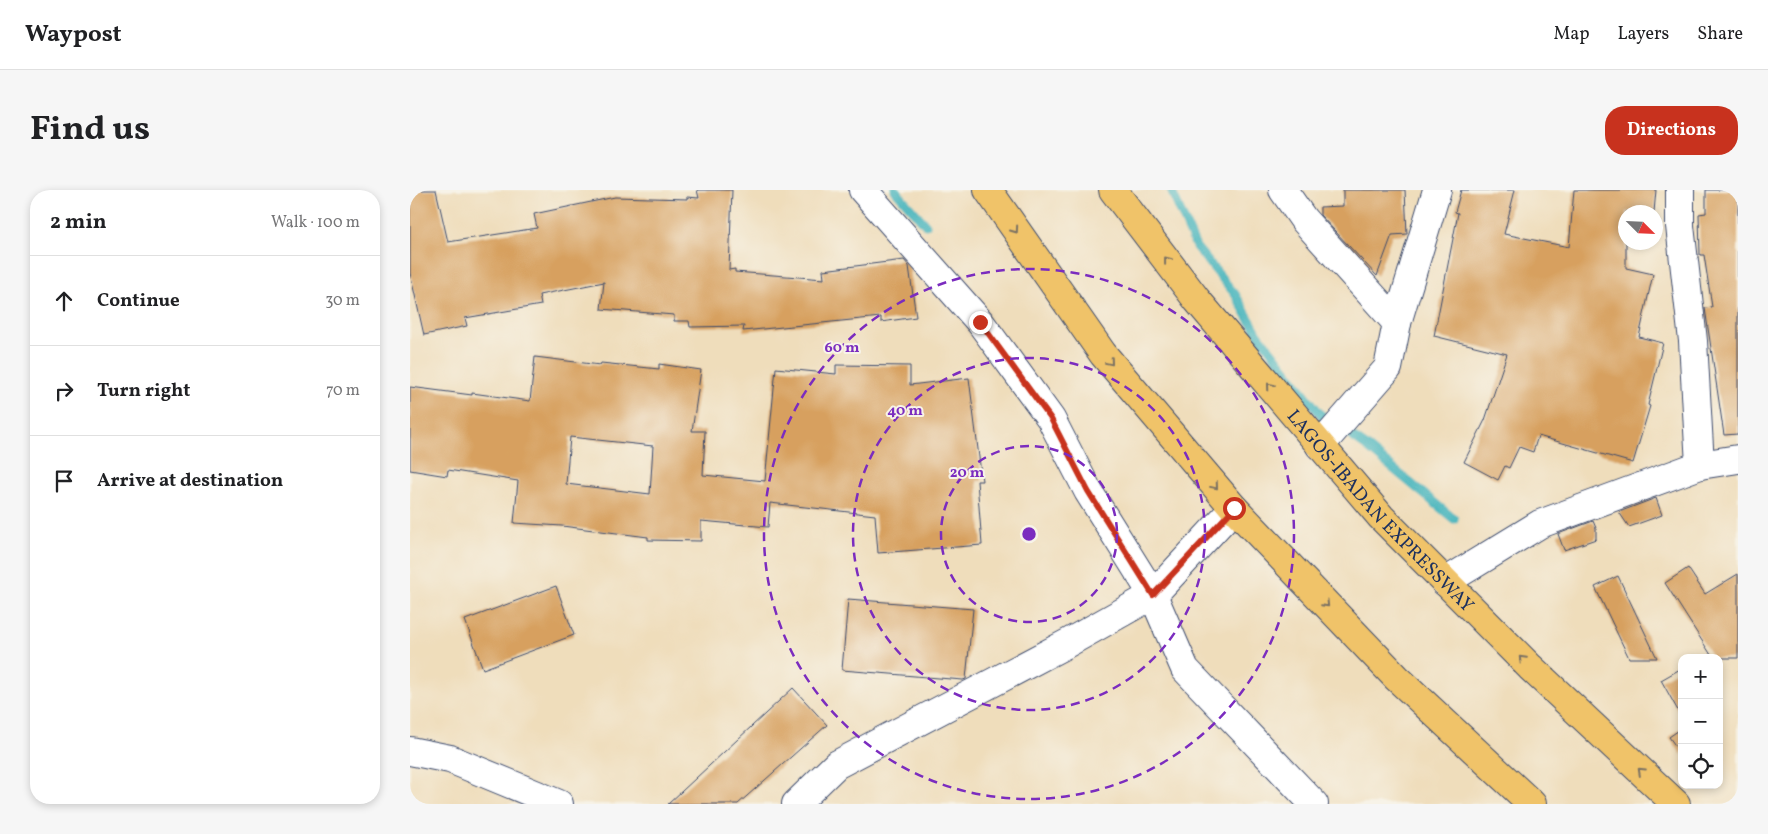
<!DOCTYPE html>
<meta charset="utf-8">
<style>
body{margin:0;font-family:Vollkorn,serif;background:#f6f6f6;color:#202124}
.controls{position:absolute;right:15px;bottom:15px;display:grid;overflow:hidden;border-radius:10px;box-shadow:0 2px 8px #0003}
.controls button{width:45px;height:45px;display:grid;place-items:center;padding:0;border:0;border-bottom:1px solid #e0e0e0;background:#fff;color:#202124;font:25px sans-serif}
.compass{position:absolute;left:1208px;top:15px;width:45px;height:45px;border-radius:50%;background:#fff;box-shadow:0 2px 8px #0003;rotate:114deg}
.stop{position:absolute;width:15px;height:15px;margin:-11px;border:4px solid #c8321e;border-radius:50%;background:#fff}
.stop.end{background:#c8321e;border-color:#fff;box-shadow:0 1px 5px #0008}
.list{margin:0;padding:0;list-style:none}
h2{display:flex;justify-content:space-between;align-items:center;height:65px;margin:0;padding:0 20px;font-size:21px}
h2 small{font-size:16px;font-weight:400;color:#757577}
.list li{display:grid;grid-template-columns:32px 1fr auto;gap:15px;align-items:center;box-sizing:border-box;height:90px;padding:0 20px;border-top:1px solid #e0e0e0}
.list b{display:block;font-size:19px;white-space:nowrap}
.list em{font-size:16px;font-style:normal;color:#757577}
.icon{flex:none;width:28px;height:28px;fill:none;stroke:currentColor;stroke-width:2;stroke-linecap:round;stroke-linejoin:round}
.map{position:relative;flex:none;width:1328px;height:614px;overflow:hidden;border-radius:20px}
header{display:flex;align-items:center;gap:30px;box-sizing:border-box;height:70px;padding:0 25px;background:#fff;border-bottom:1px solid #e0e0e0}
header strong{font-size:24px}
nav{display:flex;gap:28px;margin-inline-start:auto;font-size:18px}
.intro{display:flex;align-items:center;justify-content:space-between;box-sizing:border-box;height:120px;padding:0 30px}
h1{margin:0;font-size:35px}
.button{padding:12px 22px;border-radius:20px;background:#c8321e;color:#fff;font-size:18px;font-weight:700}
main{display:flex;gap:30px;padding:0 30px}
aside{flex:1;background:#fff;border-radius:20px;box-shadow:0 2px 8px #0003}
.map>svg:first-child{display:block}
</style>
<header>
<strong>Waypost</strong>
<nav><a>Map</a><a>Layers</a><a>Share</a></nav>
</header>
<div class="intro"><h1>Find us</h1><a class="button">Directions</a></div>
<main>
<aside>
<h2>2 min<small>Walk · 100 m</small></h2>
<ul class="list">
<li><svg class="icon" aria-label="ahead" viewBox="0 0 24 24"><path d="M12 20V5M6 11l6-6 6 6"/></svg><div><b>Continue</b></div><em>30 m</em></li>
<li><svg class="icon" aria-label="right" viewBox="0 0 24 24"><path d="M7 20v-9h11M14 6l5 5-5 5"/></svg><div><b>Turn right</b></div><em>70 m</em></li>
<li><svg class="icon" aria-label="arrive" viewBox="0 0 24 24"><path d="M6 21V4h12l-3 4 3 4H6"/></svg><div><b>Arrive at destination</b></div></li>
</ul>
</aside>
<div class="map">
<svg width="1328" height="614" viewBox="0 0 1328 614">
<rect width="100%" height="100%" fill="#f7f3e8"/>
<filter id="ink" filterUnits="userSpaceOnUse"><feTurbulence type="fractalNoise" baseFrequency=".02" numOctaves="2"/><feDisplacementMap in="SourceGraphic" scale="10" xChannelSelector="R" yChannelSelector="G"/><feConvolveMatrix kernelMatrix="1 2 1 2 8 2 1 2 1" color-interpolation-filters="sRGB"/></filter>
<filter id="wash" filterUnits="userSpaceOnUse"><feTurbulence type="fractalNoise" baseFrequency=".0096" numOctaves="4" result="noise"/><feDisplacementMap in="SourceGraphic" scale="20" xChannelSelector="R" yChannelSelector="G"/><feGaussianBlur stdDeviation="1.12" result="paint"/><feColorMatrix in="noise" values="0 0 0 0 0 0 0 0 0 0 0 0 0 0 0 0 0 1.4 0 .05"/><feComposite in="paint" operator="in"/></filter>
<g filter="url(#wash)">
<rect width="100%" height="100%" fill="#efddbb"/>
<g fill="none" stroke-linecap="round" stroke-linejoin="round">
<g stroke="#44b4bc" stroke-width="9">
<polyline points="485,0 516,35"/>
<polyline points="761,0 786,57 825,104 848,144 911,225 957,257 1044,329"/>
</g>
</g>
<g id="blocks">
<g fill="#d7a05f" fill-rule="evenodd">
<polygon points="0,0 26,0 38,52 127,38 124,24 205,7 277,9 277,7 289,8 287,0 322,0 319,80 325,79 325,82 414,89 413,80 494,70 499,76 506,127 471,132 471,127 333,141 334,136 280,137 279,131 264,131 264,125 191,119 194,92 129,105 131,115 55,128 57,136 14,145 0,83"/>
<polygon points="933,0 995,0 997,44 982,45 967,86 910,25 910,17 933,16"/>
<polygon points="1051,0 1105,0 1094,44 1159,57 1164,0 1246,0 1244,22 1216,22 1216,78 1243,84 1229,147 1253,153 1238,215 1240,216 1223,273 1128,246 1123,262 1109,257 1099,278 1095,276 1088,290 1054,272 1075,230 1097,164 1024,146 1048,23 1045,22"/>
<polygon points="1296,0 1328,0 1328,244 1314,245 1295,118 1302,117 1294,65 1290,65 1289,24 1296,23"/>
<path d="M 125,167 L 190,175 L 191,173 L 249,179 L 249,174 L 291,180 L 282,241 L 295,241 L 293,285 L 355,291 L 366,178 L 426,184 L 426,175 L 500,176 L 500,195 L 559,188 L 572,291 L 567,291 L 572,355 L 468,363 L 465,325 L 360,313 L 358,337 L 291,331 L 291,351 L 238,350 L 238,347 L 152,336 L 104,333 L 108,291 L 38,280 L 37,286 L 0,280 L 0,197 L 62,205 L 62,203 L 120,211 ZM 160,247 L 243,256 L 240,304 L 156,294 Z"/>
<polygon points="1246,308 1252,325 1219,337 1209,322"/>
<polygon points="1183,331 1186,338 1186,349 1154,360 1148,344"/>
<polygon points="1278,378 1295,404 1328,384 1328,468 1303,468 1255,393"/>
<polygon points="1208,386 1227,426 1247,468 1219,468 1185,397"/>
<polygon points="146,396 164,445 73,479 55,430"/>
<polygon points="438,409 563,419 556,489 553,490 432,480"/>
<polygon points="1272,478 1272,528 1251,490"/>
<polygon points="383,498 417,535 328,614 258,614"/>
<polygon points="1272,538 1272,565 1259,547"/>
</g>
</g>
</g>
<g filter="url(#ink)">
<use href="#blocks" fill-opacity="0" stroke="#3b496c" stroke-width="1"/>
<g fill="none" stroke-linecap="round" stroke-linejoin="round">
<g stroke="#3b496c" stroke-width="30">
<g id="street">
<polyline points="453,0 570,132 641,229 678,301 743,405 775,479 904,614"/>
<polyline points="873,0 894,30 987,133 978,178 910,256"/>
<polyline points="1270,0 1270,36 1283,151 1290,275"/>
<polyline points="987,133 1027,0"/>
<polyline points="1035,392 1130,334 1290,275 1328,269"/>
<polyline points="0,561 40,569 149,614"/>
<polyline points="386,614 426,575 656,454 743,405 824,318"/>
</g>
</g>
<g stroke="#3b496c" stroke-width="30">
<g id="highway">
<polyline points="578,0 693,164 824,318 987,488 1122,614"/>
<path id="s1" d="M 703,0 L 787,110 L 971,327 L 1120,477 L 1266,614"/>
</g>
</g>
<use href="#street" stroke="#fff" stroke-width="28"/>
<use href="#highway" stroke="#f0c369" stroke-width="28"/>
</g>
<defs><path id="oneway-chevron" d="M-2-3.5L2.5 0L-2 3.5" fill="none" stroke-width="1.6" stroke-linecap="round" stroke-linejoin="round" transform="scale(1.25)"/></defs>
<g stroke="#7b7263">
<use href="#oneway-chevron" transform="translate(605 40) rotate(55)"/>
<use href="#oneway-chevron" transform="translate(757 70) rotate(-128)"/>
<use href="#oneway-chevron" transform="translate(700 172) rotate(50)"/>
<use href="#oneway-chevron" transform="translate(860 196) rotate(-130)"/>
<use href="#oneway-chevron" transform="translate(805 296) rotate(50)"/>
<use href="#oneway-chevron" transform="translate(916 414) rotate(46)"/>
<use href="#oneway-chevron" transform="translate(1112 469) rotate(-135)"/>
<use href="#oneway-chevron" transform="translate(1231 581) rotate(-137)"/>
</g>
</g>
<g fill="none" stroke-linecap="round" stroke-linejoin="round" filter="url(#ink)">
<polyline stroke="#c8321e" stroke-width="6" points="570,132 641,229 678,301 743,405 824,318"/>
</g>
<g fill="none" stroke="#7b2cbf" stroke-width="2.5" stroke-dasharray="9 6">
<circle cx="619" cy="344" r="88"/>
<circle cx="619" cy="344" r="176"/>
<circle cx="619" cy="344" r="265"/>
</g>
<g text-anchor="middle" stroke-width="4" stroke-linejoin="round" paint-order="stroke">
<g font-size="19" fill="#1b2f5e" stroke="#f7f3e8">
<text dy="7" stroke="none"><textPath href="#s1" startOffset="418">LAGOS-IBADAN EXPRESSWAY</textPath></text>
</g>
</g>
<circle cx="619" cy="344" r="8" fill="#7b2cbf" stroke="#f7f3e8" stroke-width="2.5"/>
<g font-size="15" text-anchor="middle" font-weight="bold" fill="#7b2cbf" stroke="#f7f3e8" stroke-width="4" stroke-linejoin="round" paint-order="stroke">
<text x="432" y="162">60 m</text>
<text x="495" y="225">40 m</text>
<text x="557" y="287">20 m</text>
</g>
</svg>
<div class="controls">
<button>+</button>
<button>−</button>
<button><svg class="icon" aria-label="locate" viewBox="0 0 24 24"><circle cx="12" cy="12" r="6"/><path d="M12 2v4M12 18v4M2 12h4M18 12h4"/></svg></button>
</div>
<svg class="compass" viewBox="-18 -18 36 36"><path d="M0-13l5 13h-10z" fill="#e53935"/><path d="M0 13l5-13h-10z" fill="#757577"/></svg>
<div class="stop" style="left:824px;top:318px"></div>
<div class="stop end" style="left:570px;top:132px"></div>
</div>
</main>
